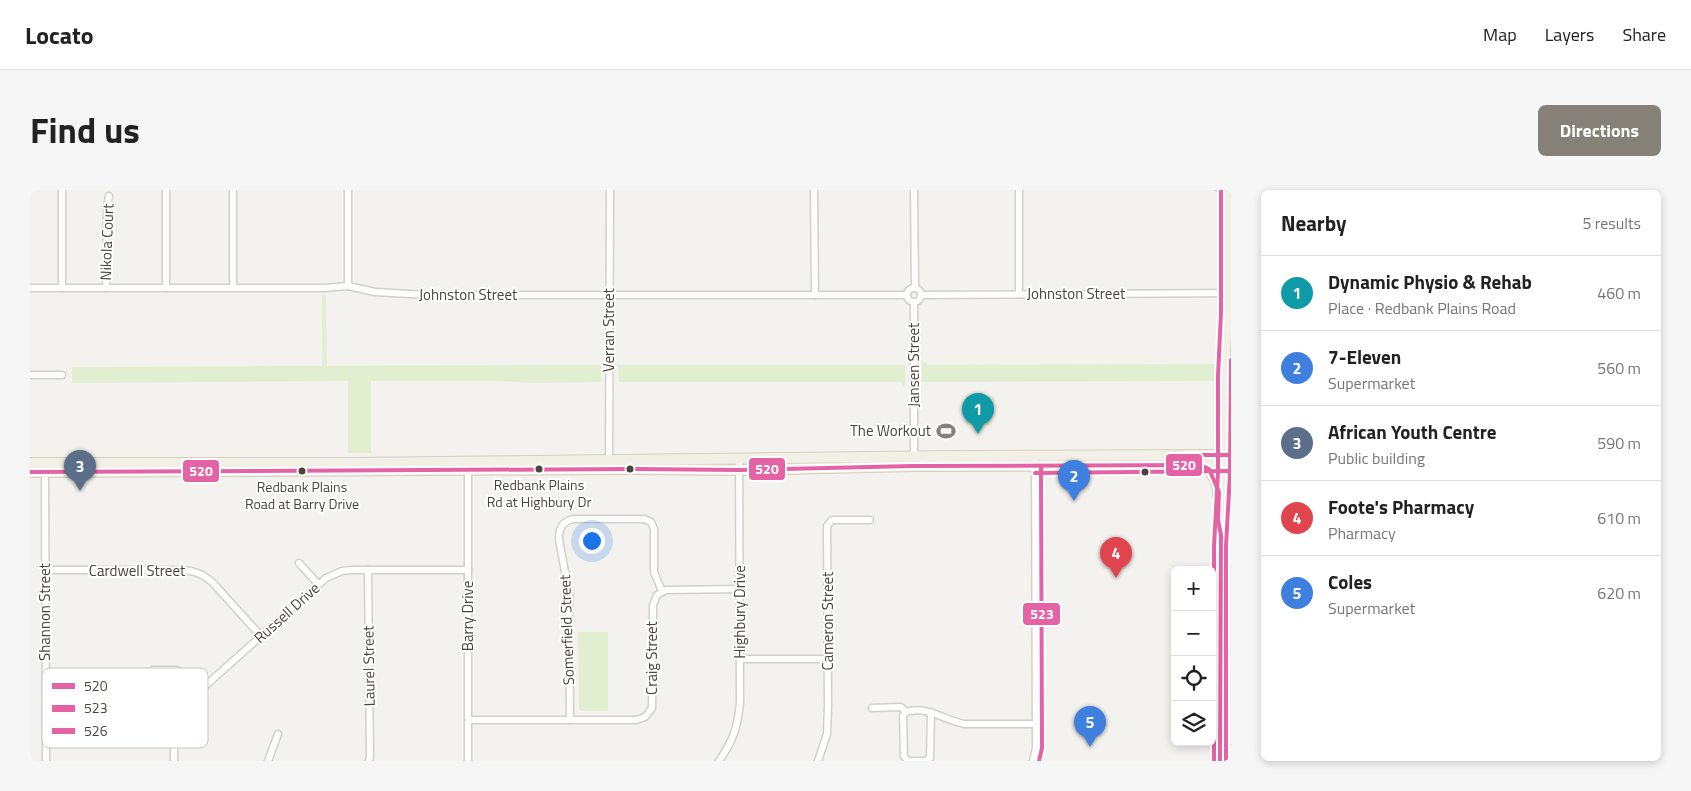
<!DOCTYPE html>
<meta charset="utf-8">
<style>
body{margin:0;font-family:"Titillium Web",sans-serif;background:#f6f6f6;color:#222}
.controls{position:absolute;right:15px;bottom:15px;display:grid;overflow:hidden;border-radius:8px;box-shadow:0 2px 8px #0003}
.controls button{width:45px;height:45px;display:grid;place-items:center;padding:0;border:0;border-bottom:1px solid #e0e0e0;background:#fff;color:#222;font:25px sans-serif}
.you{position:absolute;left:561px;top:350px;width:18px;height:18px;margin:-12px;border:4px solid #fff;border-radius:50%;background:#1a73e8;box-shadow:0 0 0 8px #1a73e833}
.badge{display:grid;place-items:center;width:32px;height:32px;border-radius:50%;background:#868178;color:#fff;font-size:16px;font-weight:700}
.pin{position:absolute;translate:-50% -41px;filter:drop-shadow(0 1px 2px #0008)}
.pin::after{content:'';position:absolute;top:26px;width:18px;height:15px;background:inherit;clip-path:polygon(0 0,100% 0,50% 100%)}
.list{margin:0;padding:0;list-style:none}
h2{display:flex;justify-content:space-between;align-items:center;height:65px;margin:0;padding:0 20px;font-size:21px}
h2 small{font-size:16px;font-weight:400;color:#767676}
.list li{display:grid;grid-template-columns:32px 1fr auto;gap:15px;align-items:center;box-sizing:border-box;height:75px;padding:0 20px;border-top:1px solid #e0e0e0}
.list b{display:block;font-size:19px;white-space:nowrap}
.list p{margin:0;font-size:16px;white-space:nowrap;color:#767676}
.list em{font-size:16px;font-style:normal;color:#767676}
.icon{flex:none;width:28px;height:28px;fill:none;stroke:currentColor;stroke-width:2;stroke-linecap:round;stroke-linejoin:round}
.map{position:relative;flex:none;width:1201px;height:571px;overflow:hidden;border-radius:8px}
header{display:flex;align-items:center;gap:30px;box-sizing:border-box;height:70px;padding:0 25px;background:#fff;border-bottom:1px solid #e0e0e0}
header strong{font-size:24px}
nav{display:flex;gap:28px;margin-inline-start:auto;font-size:18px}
.intro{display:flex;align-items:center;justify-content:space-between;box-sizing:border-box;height:120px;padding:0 30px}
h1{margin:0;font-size:35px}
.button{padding:12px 22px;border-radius:8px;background:#868178;color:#fff;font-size:18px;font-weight:700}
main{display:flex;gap:30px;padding:0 30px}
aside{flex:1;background:#fff;border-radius:8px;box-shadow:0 2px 8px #0003}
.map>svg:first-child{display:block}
</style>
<header>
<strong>Locato</strong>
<nav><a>Map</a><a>Layers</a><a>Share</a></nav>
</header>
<div class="intro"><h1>Find us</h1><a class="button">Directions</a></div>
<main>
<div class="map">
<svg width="1201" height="571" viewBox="0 0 1201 571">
<rect width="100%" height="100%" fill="#f4f2ee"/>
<g fill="#e1eecf">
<polygon points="292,105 296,105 297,176 571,175 571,192 501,193 464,191 341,191 341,263 318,263 318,191 42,193 42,177 292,176"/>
<polygon points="892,170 897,175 1187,174 1186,191 892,192"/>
<polygon points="588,175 875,175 875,197 870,192 589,192"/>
<polygon points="936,205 964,206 964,220 960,220 960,235 936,234"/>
<polygon points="548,442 578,442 578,521 552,521 549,519"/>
</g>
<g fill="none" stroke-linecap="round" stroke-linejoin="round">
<polyline stroke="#c0ddf1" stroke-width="2" points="1185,0 1191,2"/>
<g stroke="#d2d0cb" stroke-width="9">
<g id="minor">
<polyline points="32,0 32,98"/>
<polyline points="136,0 136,98"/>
<polyline points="203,0 203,97"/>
<polyline points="784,0 785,105"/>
<polyline points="884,0 885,98"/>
<polyline points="318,96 318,0"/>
<circle cx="884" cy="105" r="7"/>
<polyline points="0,98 294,98 318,96 345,102 397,105 877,105"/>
<polyline points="76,98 77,17 79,6"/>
<polyline points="989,104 989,0"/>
<polyline points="892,105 1200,103"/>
<polyline points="0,185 32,185"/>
<polyline points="884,267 884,113"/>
<polyline points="579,274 580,0"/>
<polyline points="15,280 16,571"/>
<polyline points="438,281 438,571"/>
<polyline points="269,373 288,394"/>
<path d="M 15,380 L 152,380 C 165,381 173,384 183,393 L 231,446"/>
<polyline points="338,380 340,566 339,571"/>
<polyline points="710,469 798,469"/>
<polyline points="123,480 147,480 174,496"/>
<path d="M 842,518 L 871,517 L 876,522 C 897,515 915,531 935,534 L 1006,534"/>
<polyline points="876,522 873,526 874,566 878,571 895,571 900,568 901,522"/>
<polyline points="439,530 606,530 615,527 622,518 623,415 627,405 636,400 710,399"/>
<path d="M 540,530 L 539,404 L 529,349 C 529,338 532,332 543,329 L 614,329 L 621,332 L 624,339 L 624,382 L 632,401"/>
<path d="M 144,571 C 144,550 143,532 155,514 L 296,388 L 312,381 L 321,380 L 438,380"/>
<polyline points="238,571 248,544"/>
<path d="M 689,571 C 703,551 708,537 710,512 L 709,269"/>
<polyline points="788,571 797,544 798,516 797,336 802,330 840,330"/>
<polyline points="1003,571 1006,558 1005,272"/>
</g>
</g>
<g stroke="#d6cebb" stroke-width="12">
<g id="primary">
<polyline points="0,273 322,273 923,266 1201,265"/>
<path d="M 1171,276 C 1183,281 1189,294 1188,307"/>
<polyline points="0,282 605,279 709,280 883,276 1201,275"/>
<polyline points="1201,382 1201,549"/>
<polyline points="1190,571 1190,356 1194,283 1194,186 1197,123 1197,0"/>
</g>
</g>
<use href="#minor" stroke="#fdfdfc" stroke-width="6"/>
<use href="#primary" stroke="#f2efe6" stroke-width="10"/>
<g stroke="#fff" stroke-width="8">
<g id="bus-1">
<polyline points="1156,265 1201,265"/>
<polyline points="0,282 605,279 709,280 883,276 1170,275 1179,279 1189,302 1188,330 1191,345 1190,571"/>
</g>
</g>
<g stroke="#fff" stroke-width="8">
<g id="bus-2">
<polyline points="1005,283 1201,281"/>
<polyline points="1009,571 1012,558 1011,277"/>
<polyline points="1196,571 1196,356 1200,283 1201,170"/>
</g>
</g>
<g stroke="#fff" stroke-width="8">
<polyline id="bus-3" points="1184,571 1184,356 1188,283 1188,186 1191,123 1191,0"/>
</g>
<use href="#bus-1" stroke="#e463a4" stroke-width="4"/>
<use href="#bus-2" stroke="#e463a4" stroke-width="4"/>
<use href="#bus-3" stroke="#e463a4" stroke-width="4"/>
</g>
<defs>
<g id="stadium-bare" transform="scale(1.5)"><path d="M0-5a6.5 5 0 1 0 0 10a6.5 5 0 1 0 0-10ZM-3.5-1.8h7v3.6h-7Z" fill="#868178" stroke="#fff" stroke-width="2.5" paint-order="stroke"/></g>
</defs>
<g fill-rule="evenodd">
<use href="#stadium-bare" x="916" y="241"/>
</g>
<g fill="#4b4439" stroke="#fff" stroke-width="2">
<circle cx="509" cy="279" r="4.5"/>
<circle cx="600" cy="279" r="4.5"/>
<circle cx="272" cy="281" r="4.5"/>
<circle cx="1115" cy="282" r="4.5"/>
</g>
<g text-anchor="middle" stroke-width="4" stroke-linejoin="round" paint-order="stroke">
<g font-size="14" fill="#4b4439" stroke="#fff">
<text x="509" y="300">Redbank Plains<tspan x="509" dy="17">Rd at Highbury Dr</tspan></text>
<text x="272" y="302">Redbank Plains<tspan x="272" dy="17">Road at Barry Drive</tspan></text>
</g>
<g font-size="15" fill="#4b4439" stroke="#fff">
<text transform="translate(77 52) rotate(-88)" y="5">Nikola Court</text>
<text x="1046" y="109">Johnston Street</text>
<text x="438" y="110">Johnston Street</text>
<text transform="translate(579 140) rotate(-90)" y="5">Verran Street</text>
<text transform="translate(884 175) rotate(-90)" y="5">Jansen Street</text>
<text x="107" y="386">Cardwell Street</text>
<text transform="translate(15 422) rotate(-90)" y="5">Shannon Street</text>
<text transform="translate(710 422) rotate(-90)" y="5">Highbury Drive</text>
<text transform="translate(257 423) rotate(-42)" y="5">Russell Drive</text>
<text transform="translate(438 426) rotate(-90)" y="5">Barry Drive</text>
<text transform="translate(798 431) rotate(-90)" y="5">Cameron Street</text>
<text transform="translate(537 440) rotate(-92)" y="5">Somerfield Street</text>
<text transform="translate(622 468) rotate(-90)" y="5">Craig Street</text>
<text transform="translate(339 476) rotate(-91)" y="5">Laurel Street</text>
</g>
<g font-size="15" fill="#4b4439" stroke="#fff" text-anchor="end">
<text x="901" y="246">The Workout</text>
</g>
</g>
<rect x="12" y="478" width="166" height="80" rx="8" fill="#fff" stroke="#c9c7c4" stroke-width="1"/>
<rect x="22" y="493" width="23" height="6" fill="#e463a4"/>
<rect x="22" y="515" width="23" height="7" fill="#e463a4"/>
<rect x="22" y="538" width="23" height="6" fill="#e463a4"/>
<g font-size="14" fill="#4b4439">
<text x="54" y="501">520</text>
<text x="54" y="523">523</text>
<text x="54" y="546">526</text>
</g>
<g stroke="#fff" stroke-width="2">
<rect x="1135" y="263" width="38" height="24" rx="5" fill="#e463a4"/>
<rect x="718" y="267" width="38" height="24" rx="5" fill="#e463a4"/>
<rect x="152" y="269" width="38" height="24" rx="5" fill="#e463a4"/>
<rect x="992" y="412" width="39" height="24" rx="5" fill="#e463a4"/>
</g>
<g font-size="14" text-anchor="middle" font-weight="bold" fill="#fff">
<text x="1154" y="280">520</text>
<text x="737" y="284">520</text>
<text x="171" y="286">520</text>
<text x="1012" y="429">523</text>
</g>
</svg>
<div class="controls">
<button>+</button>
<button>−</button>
<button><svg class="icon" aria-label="locate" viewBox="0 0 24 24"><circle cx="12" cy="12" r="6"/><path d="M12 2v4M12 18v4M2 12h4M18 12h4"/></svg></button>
<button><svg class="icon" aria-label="layers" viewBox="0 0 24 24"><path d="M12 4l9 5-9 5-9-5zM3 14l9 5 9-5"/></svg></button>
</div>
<div class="you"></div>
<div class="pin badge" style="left:948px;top:244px;background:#0f9aa8">1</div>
<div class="pin badge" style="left:1044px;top:311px;background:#3f7fe0">2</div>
<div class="pin badge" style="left:50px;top:301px;background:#5c6f8a">3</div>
<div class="pin badge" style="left:1086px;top:388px;background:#e0444e">4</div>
<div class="pin badge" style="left:1060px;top:557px;background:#3f7fe0">5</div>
</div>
<aside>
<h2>Nearby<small>5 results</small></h2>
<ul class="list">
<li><span class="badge" style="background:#0f9aa8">1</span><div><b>Dynamic Physio &amp; Rehab</b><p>Place · Redbank Plains Road</p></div><em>460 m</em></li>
<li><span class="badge" style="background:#3f7fe0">2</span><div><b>7-Eleven</b><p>Supermarket</p></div><em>560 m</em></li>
<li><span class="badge" style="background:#5c6f8a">3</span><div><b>African Youth Centre</b><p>Public building</p></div><em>590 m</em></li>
<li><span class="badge" style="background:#e0444e">4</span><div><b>Foote's Pharmacy</b><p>Pharmacy</p></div><em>610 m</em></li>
<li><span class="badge" style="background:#3f7fe0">5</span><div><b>Coles</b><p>Supermarket</p></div><em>620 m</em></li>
</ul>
</aside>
</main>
